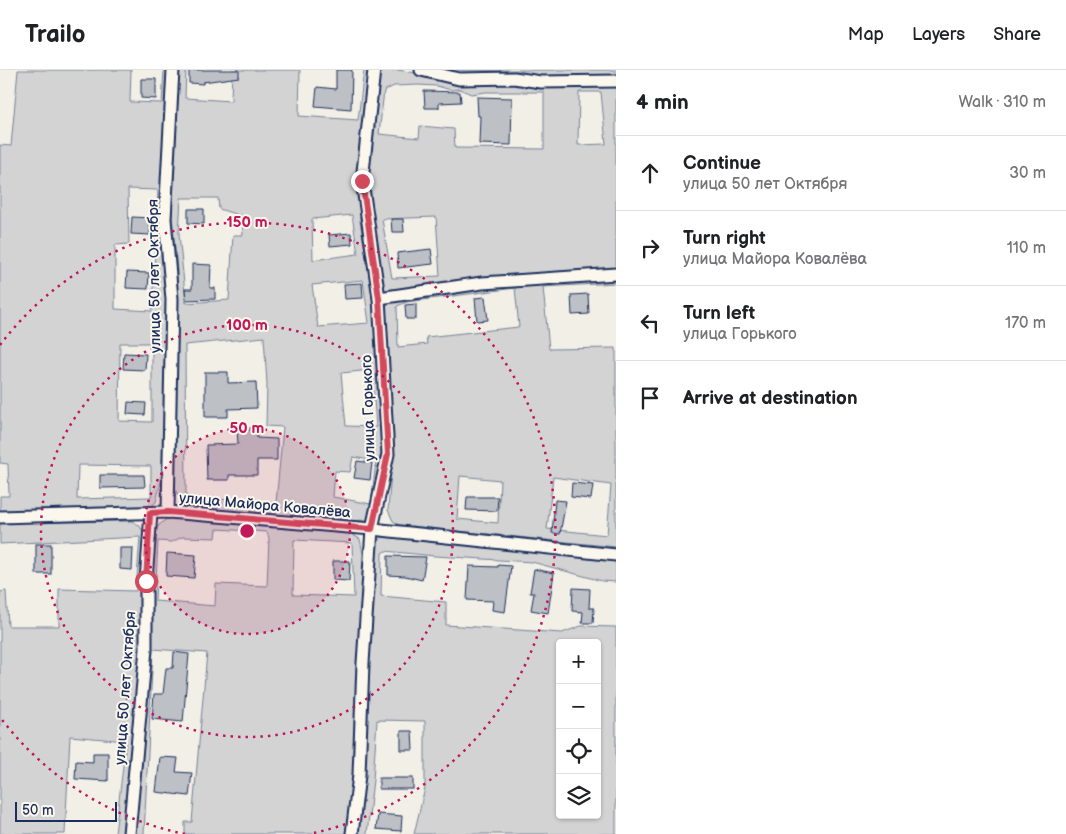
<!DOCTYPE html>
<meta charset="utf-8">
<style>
body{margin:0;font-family:"Balsamiq Sans",sans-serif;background:#f6f6f6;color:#202124}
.controls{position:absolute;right:15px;bottom:15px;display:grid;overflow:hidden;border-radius:5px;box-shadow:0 1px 4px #0004}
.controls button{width:45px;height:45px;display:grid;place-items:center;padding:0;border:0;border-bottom:1px solid #e0e0e0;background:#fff;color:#202124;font:25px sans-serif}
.scale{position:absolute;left:15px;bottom:12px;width:102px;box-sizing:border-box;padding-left:5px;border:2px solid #1b2f5e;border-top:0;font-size:14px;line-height:18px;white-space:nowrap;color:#1b2f5e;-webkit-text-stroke:4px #fbf7ec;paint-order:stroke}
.stop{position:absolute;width:15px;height:15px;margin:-11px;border:4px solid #d1495b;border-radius:50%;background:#fff}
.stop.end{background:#d1495b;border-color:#fff;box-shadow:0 1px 5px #0008}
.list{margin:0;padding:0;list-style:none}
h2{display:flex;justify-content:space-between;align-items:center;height:65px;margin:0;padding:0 20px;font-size:21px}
h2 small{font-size:16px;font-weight:400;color:#757577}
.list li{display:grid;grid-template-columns:32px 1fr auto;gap:15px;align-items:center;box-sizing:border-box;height:75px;padding:0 20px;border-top:1px solid #e0e0e0}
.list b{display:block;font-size:19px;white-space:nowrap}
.list p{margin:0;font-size:16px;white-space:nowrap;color:#757577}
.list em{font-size:16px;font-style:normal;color:#757577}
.icon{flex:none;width:28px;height:28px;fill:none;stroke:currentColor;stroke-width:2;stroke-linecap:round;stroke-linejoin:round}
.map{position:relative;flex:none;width:616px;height:764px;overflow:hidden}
header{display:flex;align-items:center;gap:30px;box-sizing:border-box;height:70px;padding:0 25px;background:#fff;border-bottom:1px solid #e0e0e0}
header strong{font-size:24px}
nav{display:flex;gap:28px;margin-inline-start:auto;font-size:18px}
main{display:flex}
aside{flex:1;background:#fff}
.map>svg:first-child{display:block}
</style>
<header>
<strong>Trailo</strong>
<nav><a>Map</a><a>Layers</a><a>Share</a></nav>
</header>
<main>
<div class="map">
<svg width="616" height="764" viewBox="0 0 616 764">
<rect width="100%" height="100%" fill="#f2efe6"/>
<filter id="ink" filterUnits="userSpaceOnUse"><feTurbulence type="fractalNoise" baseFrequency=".02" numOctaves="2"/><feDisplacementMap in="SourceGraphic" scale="10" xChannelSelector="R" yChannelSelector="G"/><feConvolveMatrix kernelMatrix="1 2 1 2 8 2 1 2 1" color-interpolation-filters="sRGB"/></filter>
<g filter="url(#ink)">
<g fill="#d2d3d2" stroke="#768198" fill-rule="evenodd">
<path d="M 18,0 L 131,0 L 130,32 L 162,33 L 164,0 L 169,0 L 159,150 L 167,218 L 165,338 L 161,412 L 156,432 L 148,439 L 0,442 L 0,426 L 9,426 L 8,394 L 0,393 L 0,75 L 11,76 ZM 128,119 L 158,120 L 152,241 L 115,239 L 115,175 L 129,174 ZM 120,273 L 152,273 L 152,352 L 119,351 ZM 78,395 L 151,396 L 151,427 L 77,429 Z"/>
<path d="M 178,0 L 186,0 L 185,28 L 231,31 L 232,0 L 300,0 L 299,46 L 358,50 L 364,0 L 370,0 L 358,98 L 360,151 L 377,253 L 382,367 L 379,405 L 374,441 L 366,450 L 350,451 L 194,438 C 171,425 175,418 173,393 L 177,201 L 172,146 L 178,29 ZM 181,128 L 218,128 L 219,139 L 242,146 L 243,165 L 233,165 L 229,230 L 186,233 L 179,164 ZM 352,145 L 358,184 L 313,190 L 312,149 ZM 363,210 L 369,253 L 318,257 L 312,215 ZM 264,267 L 267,314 L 266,356 L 283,357 L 276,433 L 186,427 L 185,275 ZM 372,300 L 376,357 L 346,356 L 341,303 ZM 353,387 L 376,391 L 371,434 L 333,427 L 335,401 L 350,402 Z"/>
<path d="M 379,0 L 398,0 L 479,14 L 512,10 L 616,13 L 616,201 L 382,224 L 365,114 ZM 418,15 L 437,16 L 451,20 L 460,19 L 471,24 L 486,22 L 544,22 L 544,79 L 455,78 L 454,59 L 420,56 L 419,68 L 379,64 L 384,21 L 394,16 ZM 579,22 L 601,22 L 606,74 L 578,75 ZM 436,147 L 440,206 L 392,208 L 382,149 Z"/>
<polygon points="430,0 616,0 616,8 478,7"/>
<path d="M 616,207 L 616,213 L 543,217 L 549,279 L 616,278 L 616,477 L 399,455 L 393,451 L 388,440 L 391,402 L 390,375 L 382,232 L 482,216 ZM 515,218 L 519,257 L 426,267 L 427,274 L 398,277 L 397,236 L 407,232 ZM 460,406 L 500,410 L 498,453 L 457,449 ZM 553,407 L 611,415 L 607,465 L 547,459 Z"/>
<path d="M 168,448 L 252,454 L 351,464 L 360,469 L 364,488 L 355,704 L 347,764 L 185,764 L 185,752 L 192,752 L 207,583 L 153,579 L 144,764 L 134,764 L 149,509 L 154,463 L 159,455 ZM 217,459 L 267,462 L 269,468 L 267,516 L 216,514 L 215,536 L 155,531 L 158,471 L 172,472 L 182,467 L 216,468 ZM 294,470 L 352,473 L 354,527 L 293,525 Z"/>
<polygon points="132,451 139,455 144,463 141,584 125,764 115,764 126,671 70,666 65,764 0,764 0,522 6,521 8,556 59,556 59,519 136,521 140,467 0,474 0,453"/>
<path d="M 384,466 L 616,491 L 616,512 L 602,511 L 532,492 L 435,486 L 385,481 L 382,483 L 381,526 L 446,532 L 446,555 L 562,563 L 581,556 L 616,557 L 616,764 L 414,764 L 425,718 L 425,651 L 377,650 L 373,710 L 367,764 L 355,764 L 376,472 ZM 560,573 L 597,573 L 597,745 L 560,745 Z"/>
</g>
<g fill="#bdc0c4" stroke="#1b2f5e">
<polygon points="189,0 239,0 239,7 203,12 203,14 189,13"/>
<polygon points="336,0 352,0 351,39 315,36 317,17 336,19"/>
<polygon points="141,9 156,9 156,29 141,28"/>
<polygon points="424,21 460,22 461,32 439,33 439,38 425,38"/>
<polygon points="477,27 512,28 511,75 479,74 480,46 478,46"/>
<polygon points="188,139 204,139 204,154 188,153"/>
<polygon points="132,147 150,148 150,165 131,164"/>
<polygon points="391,149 403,149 404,162 392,162"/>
<polygon points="351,163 352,174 330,176 329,165"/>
<polygon points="431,179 433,194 398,198 397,183"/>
<polygon points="192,194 211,195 210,218 215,218 215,229 186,230 185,219 192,219"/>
<polygon points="127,202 149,203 148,219 126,218"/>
<polygon points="362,213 363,228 345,229 344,214"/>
<polygon points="588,224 589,244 572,245 571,225"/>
<polygon points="485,227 488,250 477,251 475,228"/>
<polygon points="416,234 416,249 406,249 405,235"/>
<polygon points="124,283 146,284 145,300 123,299"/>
<polygon points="205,302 228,302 228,313 256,312 257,338 228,339 228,347 205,347"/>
<polygon points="128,332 146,333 145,345 127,344"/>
<polygon points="237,360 257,360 257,368 277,369 277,390 257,390 257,405 229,405 229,410 207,410 206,375 238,374"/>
<polygon points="357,391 372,393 370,410 354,408"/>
<polygon points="100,405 144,405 145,417 100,418"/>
<polygon points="572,413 593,415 591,429 571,427"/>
<polygon points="467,427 498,427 497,441 466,440"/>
<polygon points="555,430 566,431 560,464 552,463"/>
<rect x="36" y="474" width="15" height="30"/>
<polygon points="120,478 133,478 132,500 120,499"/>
<polygon points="167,483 196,485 194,508 166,506"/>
<polygon points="388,486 426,487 422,510 405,506 388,505"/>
<polygon points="333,491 350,491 349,511 333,510"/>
<polygon points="498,495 511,496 505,542 492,540 493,531 467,530 469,496 498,497"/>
<polygon points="534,499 554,503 548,543 531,540 534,523 530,523"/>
<polygon points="573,518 590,519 589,538 594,538 593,553 582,553 583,542 572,541"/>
<polygon points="174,582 189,584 183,652 152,649 154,624 163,624 166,598 173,598"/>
<polygon points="401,661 412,661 413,680 401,680"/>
<polygon points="93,683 108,683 108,711 75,709 76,691 93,692"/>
<polygon points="160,687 178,688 176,702 192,703 189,726 156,722"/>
<rect x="379" y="708" width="34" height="11"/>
<polygon points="378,744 402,746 401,761 376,759"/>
</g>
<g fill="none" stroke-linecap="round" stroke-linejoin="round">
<g stroke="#1b2f5e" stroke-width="15">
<g id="minor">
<polyline points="421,0 459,9 514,8 541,12 616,11"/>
<polyline points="379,228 482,213 616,204"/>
<polyline points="168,442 172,229 165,149 173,0"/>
<polyline points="0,447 168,442 372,459 616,485"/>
<polyline points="129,764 146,579 146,511 151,443"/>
<polyline points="352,764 359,705 363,593 372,459 388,384 379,228 362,111 374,0"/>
</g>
</g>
<use href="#minor" stroke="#fbf7ec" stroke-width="11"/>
</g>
</g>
<g fill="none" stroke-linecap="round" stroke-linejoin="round" filter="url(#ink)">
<polyline stroke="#d1495b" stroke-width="6" points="146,511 150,443 168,442 372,459 388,384 379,228 362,111"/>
</g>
<circle cx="247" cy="461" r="103" fill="#c2185b" fill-opacity=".12"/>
<g fill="none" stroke="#c2185b" stroke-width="2.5" stroke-dasharray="2.5 5">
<circle cx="247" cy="461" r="103"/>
<circle cx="247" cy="461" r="206"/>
<path d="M185 764A309 309 0 0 1 0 647M0 275A309 309 0 1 1 309 764"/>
</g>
<g text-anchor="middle" stroke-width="4" stroke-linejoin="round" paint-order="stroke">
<g font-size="15" fill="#1b2f5e" stroke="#fbf7ec">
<text transform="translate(154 206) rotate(-91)" y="5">улица 50 лет Октября</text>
<text transform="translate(368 338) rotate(-92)" y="5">улица Горького</text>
<text transform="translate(265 435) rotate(5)" y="5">улица Майора Ковалёва</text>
<text transform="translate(125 618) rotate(-86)" y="5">улица 50 лет Октября</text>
</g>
</g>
<circle cx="247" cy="461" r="8" fill="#c2185b" stroke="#fbf7ec" stroke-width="2.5"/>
<g font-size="15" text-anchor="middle" font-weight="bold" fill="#c2185b" stroke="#fbf7ec" stroke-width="4" stroke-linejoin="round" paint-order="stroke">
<text x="247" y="157">150 m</text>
<text x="247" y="260">100 m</text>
<text x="247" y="363">50 m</text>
</g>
</svg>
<div class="controls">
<button>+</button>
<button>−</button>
<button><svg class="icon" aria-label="locate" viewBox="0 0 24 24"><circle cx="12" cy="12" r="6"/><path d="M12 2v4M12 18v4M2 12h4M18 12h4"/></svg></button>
<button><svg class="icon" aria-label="layers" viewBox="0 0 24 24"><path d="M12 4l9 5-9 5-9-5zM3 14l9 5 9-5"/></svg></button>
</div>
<div class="scale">50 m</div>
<div class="stop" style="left:146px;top:511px"></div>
<div class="stop end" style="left:362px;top:111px"></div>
</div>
<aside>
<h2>4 min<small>Walk · 310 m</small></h2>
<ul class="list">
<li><svg class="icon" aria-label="ahead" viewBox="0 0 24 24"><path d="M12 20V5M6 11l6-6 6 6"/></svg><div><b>Continue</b><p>улица 50 лет Октября</p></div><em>30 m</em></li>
<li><svg class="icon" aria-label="right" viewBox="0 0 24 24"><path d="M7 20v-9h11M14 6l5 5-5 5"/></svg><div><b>Turn right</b><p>улица Майора Ковалёва</p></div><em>110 m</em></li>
<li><svg class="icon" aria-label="left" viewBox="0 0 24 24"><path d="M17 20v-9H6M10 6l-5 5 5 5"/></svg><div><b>Turn left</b><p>улица Горького</p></div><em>170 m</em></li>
<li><svg class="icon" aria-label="arrive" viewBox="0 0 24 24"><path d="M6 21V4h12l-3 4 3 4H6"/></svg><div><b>Arrive at destination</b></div></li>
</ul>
</aside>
</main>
